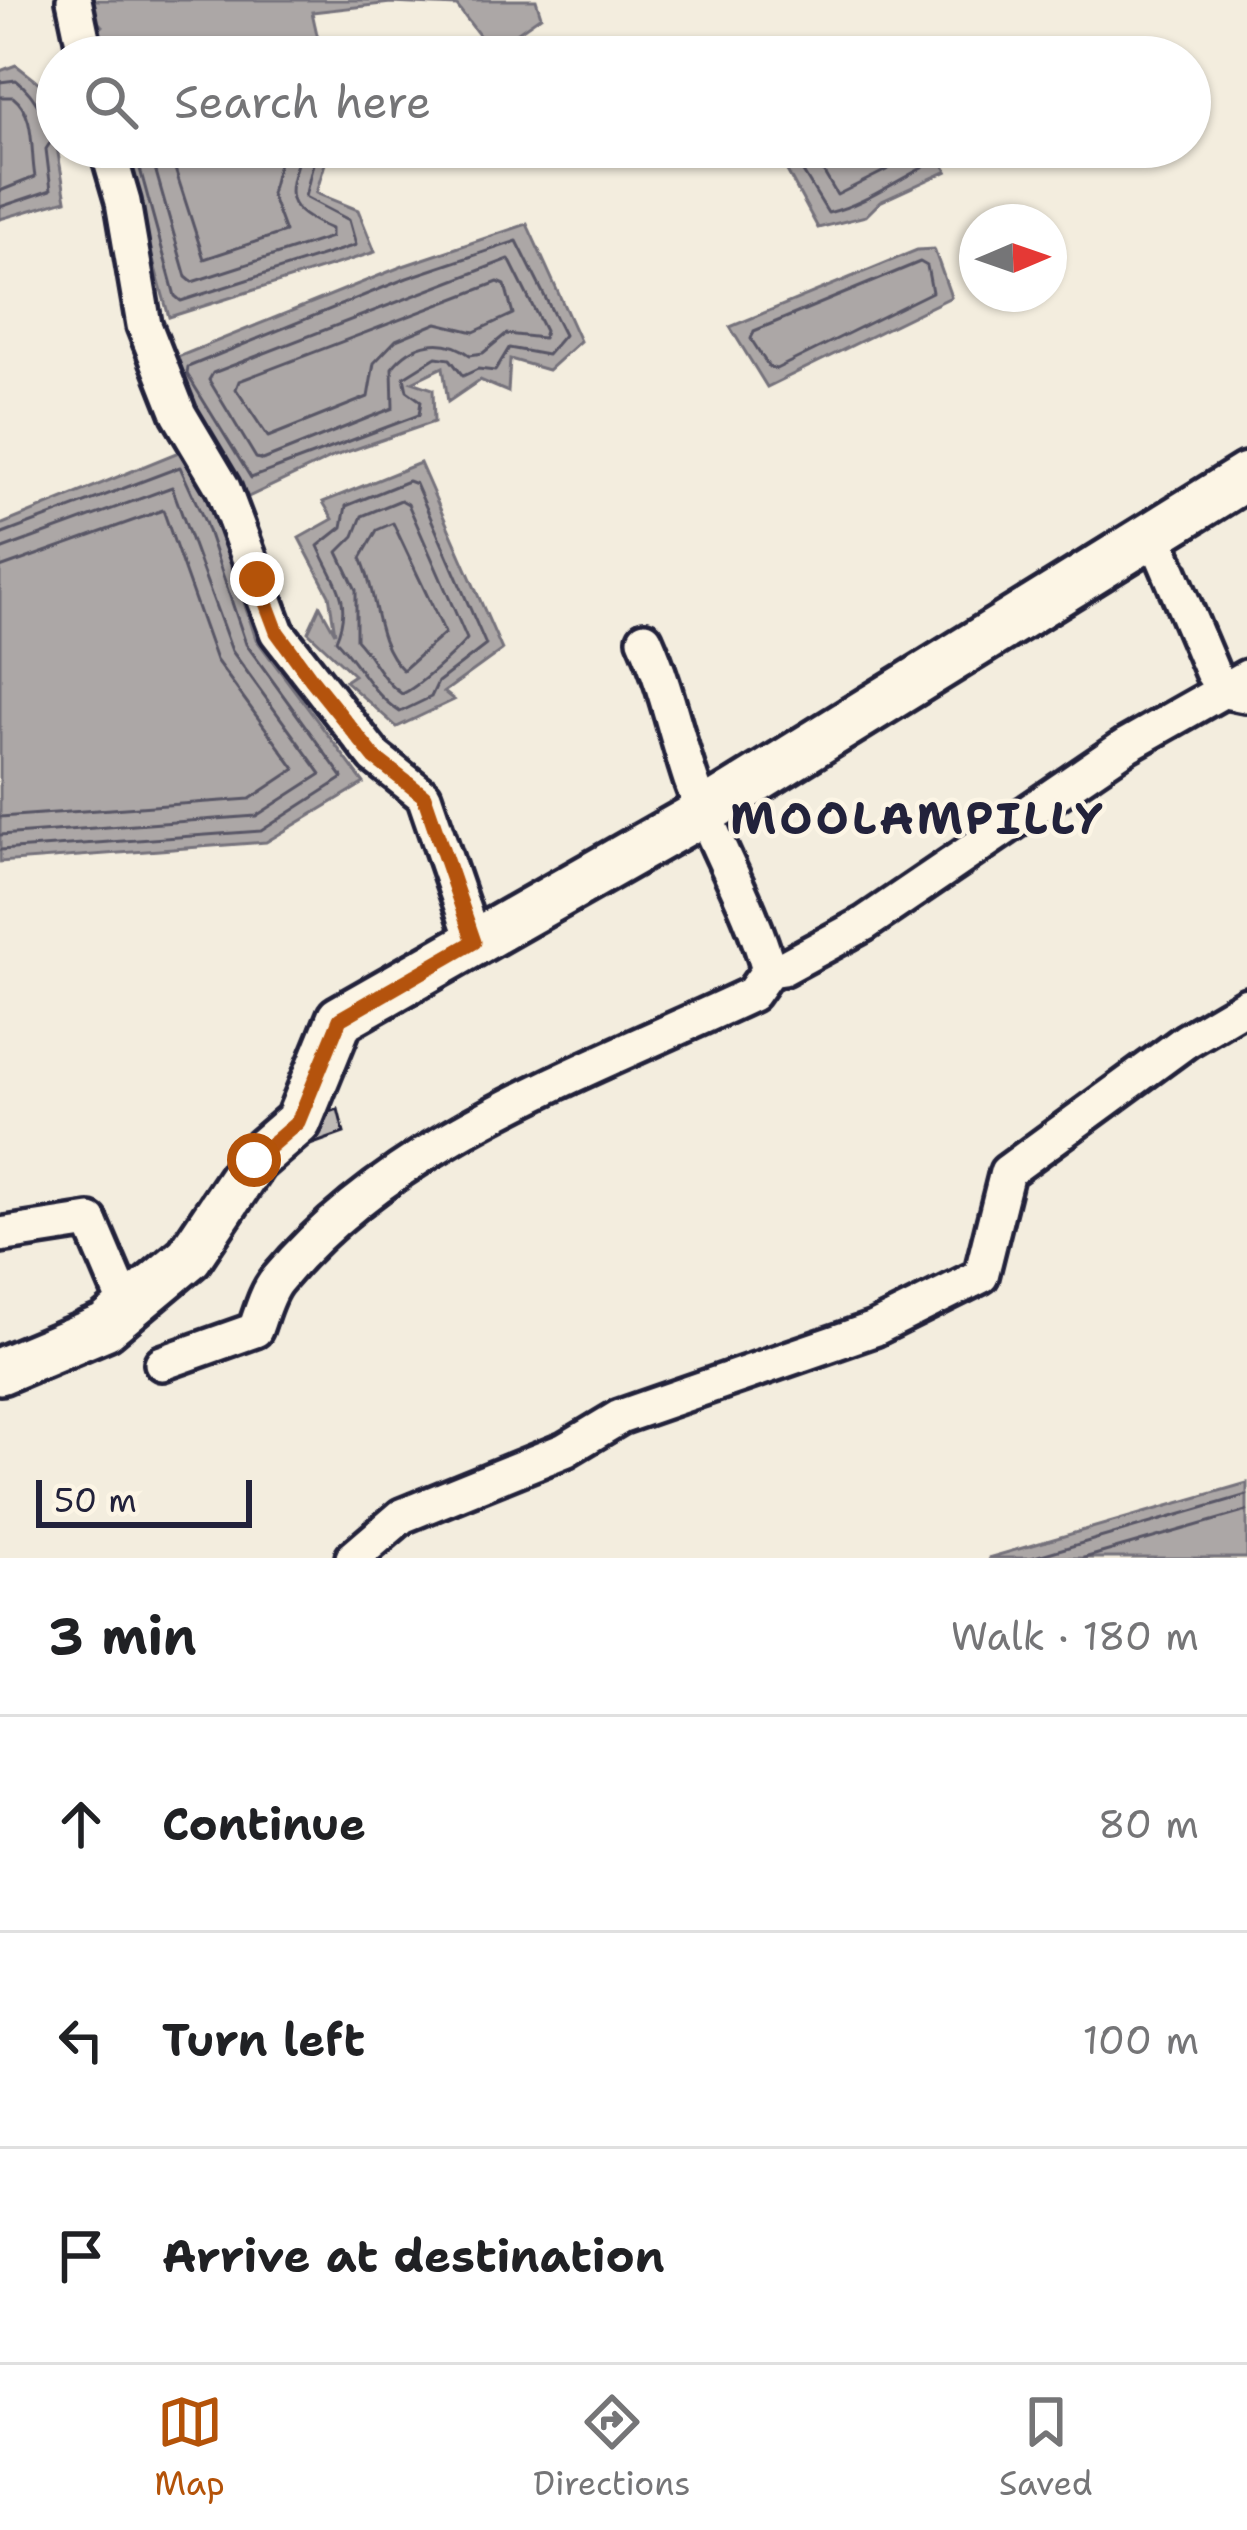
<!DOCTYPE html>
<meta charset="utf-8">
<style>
body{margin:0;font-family:"Shantell Sans",sans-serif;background:#f2f2f2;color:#202124}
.compass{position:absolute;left:959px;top:204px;width:108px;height:108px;border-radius:50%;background:#fff;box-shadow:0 3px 9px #0004;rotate:88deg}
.scale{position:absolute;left:36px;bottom:30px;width:216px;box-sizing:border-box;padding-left:12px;border:6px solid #22223b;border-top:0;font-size:33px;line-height:42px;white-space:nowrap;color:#22223b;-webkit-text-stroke:9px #fcf5e5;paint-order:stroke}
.stop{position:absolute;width:36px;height:36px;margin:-27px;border:9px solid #b45309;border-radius:50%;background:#fff}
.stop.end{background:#b45309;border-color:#fff;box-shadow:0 3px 12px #0008}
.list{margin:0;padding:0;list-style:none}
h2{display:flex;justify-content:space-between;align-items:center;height:156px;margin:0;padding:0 48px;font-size:51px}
h2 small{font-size:39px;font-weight:400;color:#757577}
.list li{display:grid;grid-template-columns:78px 1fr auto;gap:36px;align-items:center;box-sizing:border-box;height:216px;padding:0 48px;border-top:3px solid #e0e0e0}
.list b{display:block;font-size:45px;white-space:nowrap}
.list em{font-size:39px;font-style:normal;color:#757577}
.icon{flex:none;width:66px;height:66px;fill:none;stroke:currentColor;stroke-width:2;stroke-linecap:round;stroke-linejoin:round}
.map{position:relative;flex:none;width:1247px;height:1558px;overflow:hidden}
.search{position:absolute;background:#fff;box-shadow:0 3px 9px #0004;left:36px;right:36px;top:36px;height:132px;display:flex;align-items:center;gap:30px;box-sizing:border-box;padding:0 42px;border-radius:66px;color:#757577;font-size:45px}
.sheet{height:804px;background:#fff}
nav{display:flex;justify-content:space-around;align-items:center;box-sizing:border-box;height:168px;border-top:3px solid #e0e0e0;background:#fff;font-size:33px;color:#757577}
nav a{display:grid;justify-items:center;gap:6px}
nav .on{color:#b45309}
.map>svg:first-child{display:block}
</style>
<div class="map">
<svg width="1247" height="1558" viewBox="0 0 1247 1558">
<rect width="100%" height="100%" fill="#f3edde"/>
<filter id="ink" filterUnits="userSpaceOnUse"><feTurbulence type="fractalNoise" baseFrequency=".00833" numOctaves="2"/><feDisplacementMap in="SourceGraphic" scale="24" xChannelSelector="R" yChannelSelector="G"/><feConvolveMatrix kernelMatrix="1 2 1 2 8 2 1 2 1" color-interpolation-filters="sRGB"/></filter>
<g filter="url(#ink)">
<g fill="#aca7a6" stroke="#75727b" stroke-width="3">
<polygon points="86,0 536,0 541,16 491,51 457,6 391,3 312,12 322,57 96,57 88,30 102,26 88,12"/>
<polygon points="16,65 47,89 66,200 0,219 0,71"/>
<polygon points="121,147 330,147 316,193 358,210 375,252 169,317"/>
<polygon points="784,147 933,147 947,171 880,202 866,216 818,228 779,156"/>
<polygon points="527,224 580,341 548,370 510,359 508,392 480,380 448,402 443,367 412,382 433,389 434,422 335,456 248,497 163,363 403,266"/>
<polygon points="934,249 951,297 767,387 730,327 917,250"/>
<polygon points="186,449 216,517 256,639 364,783 266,842 0,862 0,525"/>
<polygon points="420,463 502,650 444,692 454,700 397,727 345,681 354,675 308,632 320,606 335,633 329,595 299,538 333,519 323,502"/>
<polygon points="1247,1483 1247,1558 988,1558"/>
</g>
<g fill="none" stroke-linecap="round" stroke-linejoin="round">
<g stroke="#595766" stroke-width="3">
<path d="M 0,82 L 16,80 C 36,95 40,115 57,132 L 46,149 L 51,190 L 0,207"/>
<path d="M 0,97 L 13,97 C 36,115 30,149 35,177 L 0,191"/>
<polyline points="134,147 175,296 181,301 356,245 349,220 305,197 317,147"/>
<path d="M 149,147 L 186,277 L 192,282 L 331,237 L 331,229 C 280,207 287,196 302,147"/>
<polyline points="168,147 204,259 285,232 271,194 283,147"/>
<path d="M 794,147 L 794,157 L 828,213 C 863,205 892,183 924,167 L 923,147"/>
<polyline points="809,147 837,195 906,160 908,147"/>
<polygon points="517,241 564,335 547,355 509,348 495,371 478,369 463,376 450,359 436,357 404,377 407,391 421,401 419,415 251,478 187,374 188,367 407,278"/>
<path d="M 509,259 L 545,331 L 543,338 L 506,334 L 483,353 L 470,355 C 444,336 413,341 392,368 L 393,408 L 263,460 L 256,458 L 209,380 L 213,373 Z"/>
<polygon points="920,262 927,266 932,292 776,369 769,367 751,339 754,331"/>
<polygon points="498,282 505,285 513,314 474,332 437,323 396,340 374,363 368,397 268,437 236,389 239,381"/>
<path d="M 408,481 L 416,484 L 486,645 L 438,682 L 431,697 L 400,712 C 370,692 360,665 336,640 C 353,600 335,584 318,546 L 342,527 L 346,506 Z"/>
<path d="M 401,500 L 408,504 L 467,639 C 456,652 417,688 402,694 C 381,680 374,658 356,639 L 356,590 L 338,552 L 354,536 L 362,516 Z"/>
<path d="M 393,523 L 445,633 L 403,670 C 373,641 379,597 361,558 L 377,530 Z"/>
<polyline points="0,535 180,467 205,522 246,644 343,778 261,831 0,850"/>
<polyline points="0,550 172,487 232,651 321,774 256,816 0,835"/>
<polyline points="0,568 163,510 216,660 295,769 250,799 0,817"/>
<polyline points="1031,1558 1247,1495"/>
<polyline points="1084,1558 1247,1511"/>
</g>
</g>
<polygon fill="#bfbab6" stroke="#22223b" stroke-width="3" points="338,1109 344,1133 310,1145 303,1122"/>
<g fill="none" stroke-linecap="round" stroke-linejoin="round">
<g stroke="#22223b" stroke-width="42">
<g id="street">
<polyline points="74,0 86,57"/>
<polyline points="107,147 123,202 144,325 179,414 223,488 277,632 375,757 424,796 474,942"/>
<polyline points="1155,537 1212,672 1225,691 1245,695"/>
<path d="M 645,639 C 666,686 675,732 691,780 C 714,845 750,903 769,970"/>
<polyline points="0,1235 90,1221 127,1308"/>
<path d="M 162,1363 L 255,1330 C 261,1314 266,1293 277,1280 C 396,1136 589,1071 752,994 L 769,970 L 783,968 L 864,924 L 1127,745 L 1247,677"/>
<polyline points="353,1558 402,1516 565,1450 620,1417 874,1329 981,1276 1007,1172 1186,1041 1247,1005"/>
</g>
</g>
<g stroke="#22223b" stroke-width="54">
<polyline id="secondary" points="0,1371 105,1327 189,1257 254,1160 298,1122 340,1019 711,808 1247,476"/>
</g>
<use href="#street" stroke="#fcf5e5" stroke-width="33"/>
<use href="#secondary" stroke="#fcf5e5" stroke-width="45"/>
</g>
</g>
<g fill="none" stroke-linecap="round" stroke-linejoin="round" filter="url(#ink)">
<polyline stroke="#b45309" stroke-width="15" points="254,1160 298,1122 340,1019 474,942 424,796 375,758 312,680 277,632 257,579"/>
</g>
<g text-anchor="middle" stroke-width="9" stroke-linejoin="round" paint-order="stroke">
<g font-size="45" font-weight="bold" letter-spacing="3" fill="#22223b" stroke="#fcf5e5">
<text x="918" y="834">MOOLAMPILLY</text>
</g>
</g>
</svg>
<svg class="compass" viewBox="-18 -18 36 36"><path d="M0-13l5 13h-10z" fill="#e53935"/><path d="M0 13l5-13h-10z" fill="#757577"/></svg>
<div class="scale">50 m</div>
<div class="stop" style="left:254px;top:1160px"></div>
<div class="stop end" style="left:257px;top:579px"></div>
<div class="search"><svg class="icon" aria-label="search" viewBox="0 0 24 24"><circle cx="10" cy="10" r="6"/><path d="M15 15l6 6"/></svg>Search here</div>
</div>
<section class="sheet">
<h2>3 min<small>Walk · 180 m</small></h2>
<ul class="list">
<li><svg class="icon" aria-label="ahead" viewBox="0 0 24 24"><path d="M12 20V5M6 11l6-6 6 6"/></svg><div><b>Continue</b></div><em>80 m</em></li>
<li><svg class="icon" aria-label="left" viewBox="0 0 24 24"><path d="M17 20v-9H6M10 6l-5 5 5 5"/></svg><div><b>Turn left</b></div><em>100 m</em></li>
<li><svg class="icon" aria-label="arrive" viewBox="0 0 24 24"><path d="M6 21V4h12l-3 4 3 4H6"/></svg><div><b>Arrive at destination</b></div></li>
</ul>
</section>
<nav>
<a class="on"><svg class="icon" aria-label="map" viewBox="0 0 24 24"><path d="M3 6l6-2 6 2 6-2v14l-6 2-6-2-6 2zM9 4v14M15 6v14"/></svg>Map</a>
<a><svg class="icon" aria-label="directions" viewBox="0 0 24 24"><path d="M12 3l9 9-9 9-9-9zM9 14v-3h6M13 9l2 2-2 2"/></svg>Directions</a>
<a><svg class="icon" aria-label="saved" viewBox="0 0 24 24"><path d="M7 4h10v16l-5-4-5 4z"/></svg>Saved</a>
</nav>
